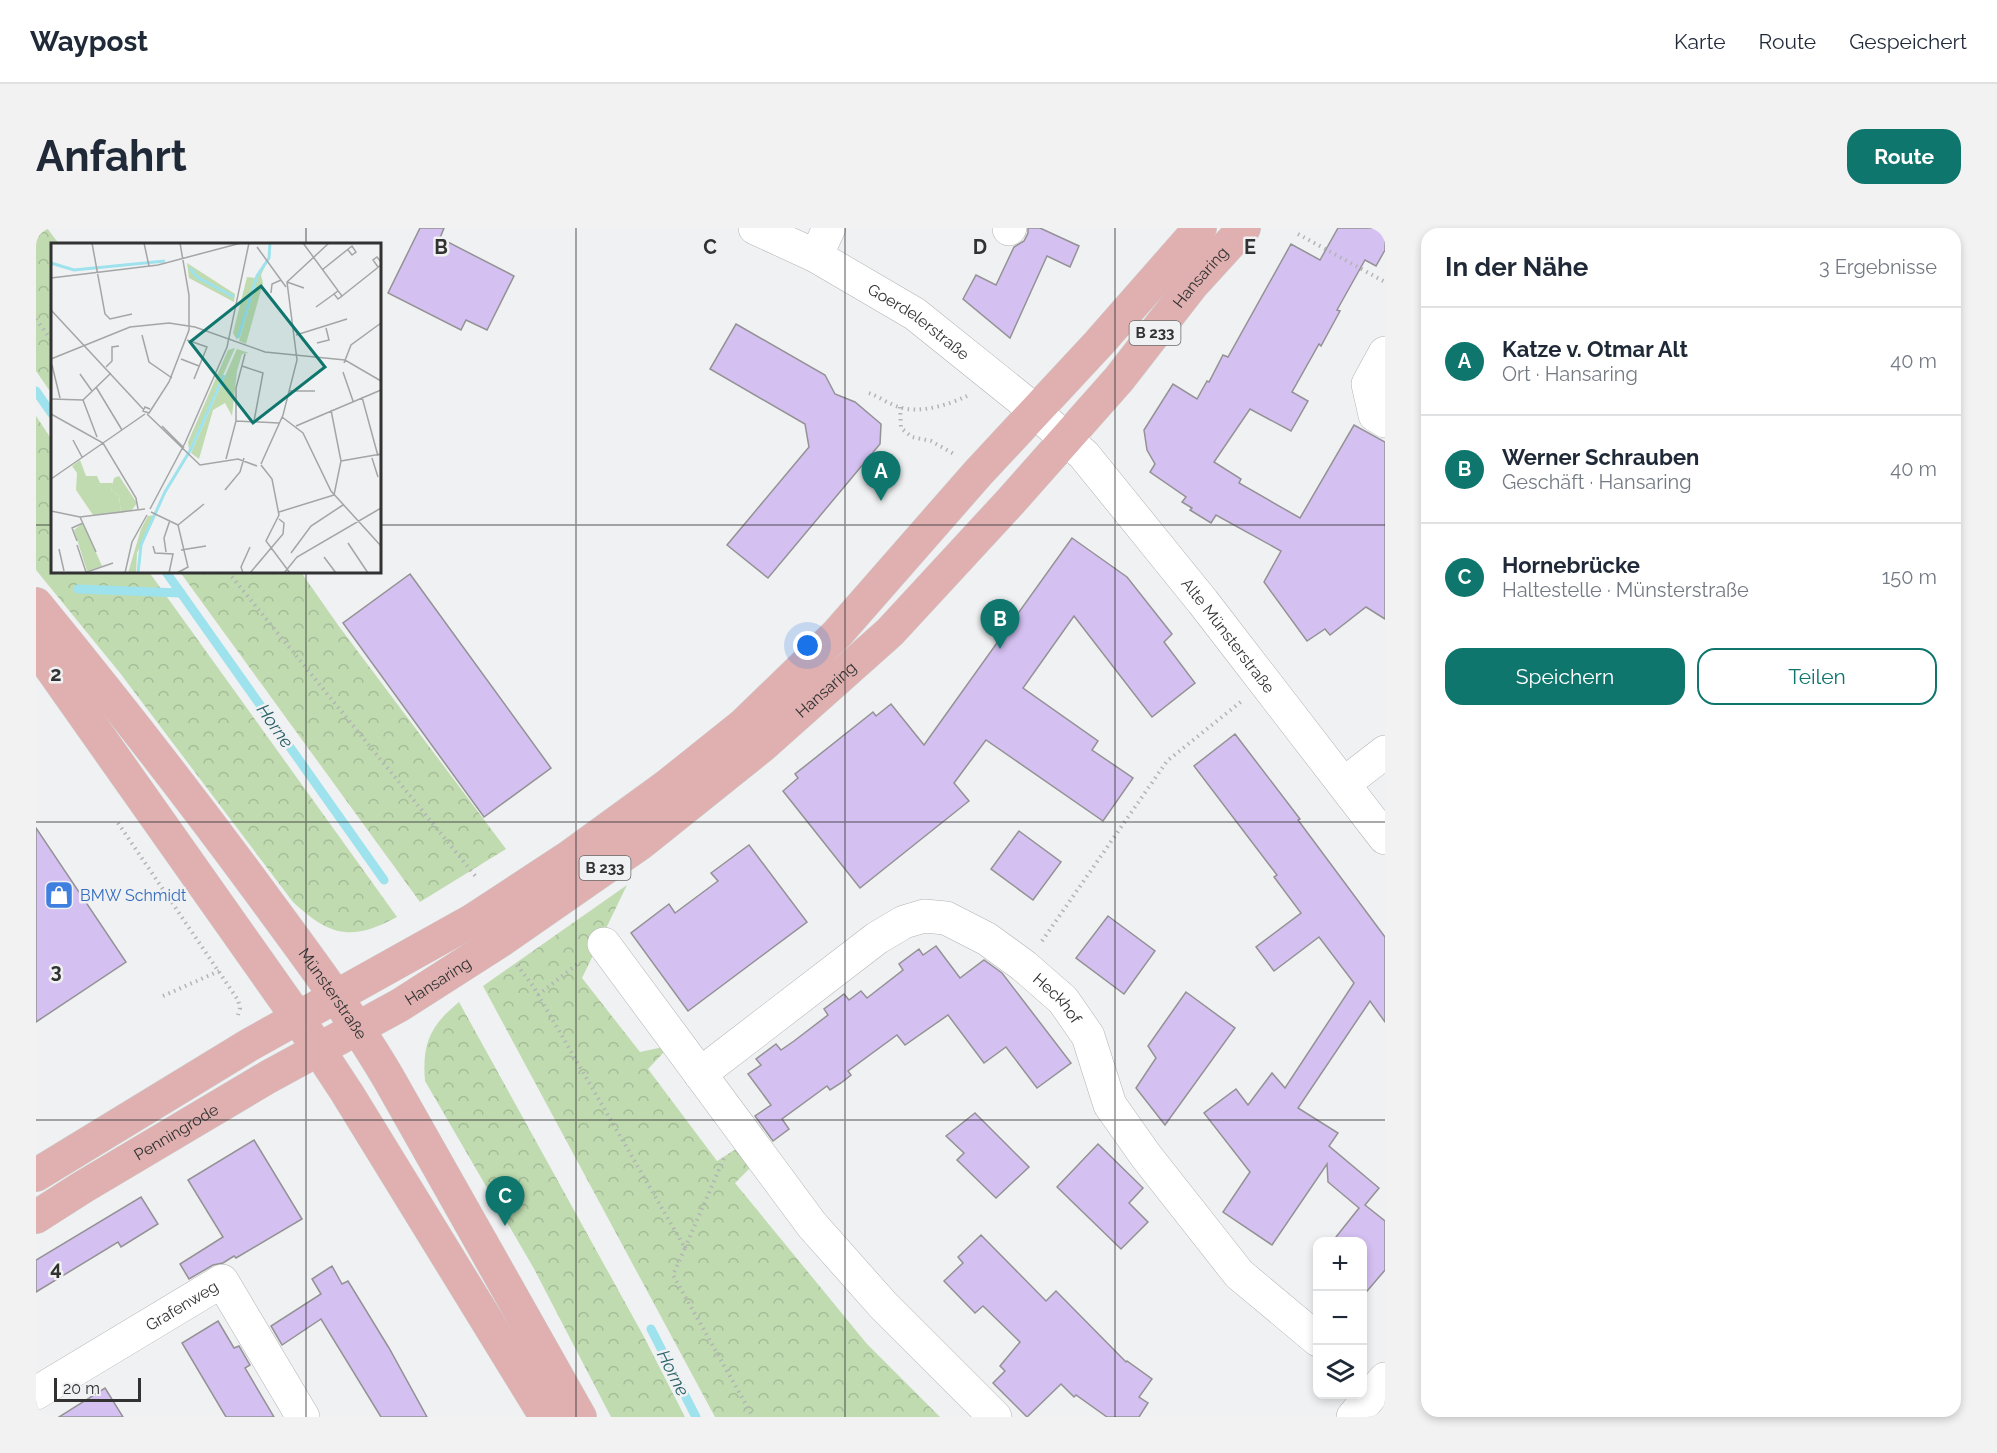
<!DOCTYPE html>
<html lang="de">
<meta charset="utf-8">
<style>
body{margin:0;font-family:Raleway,sans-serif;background:#f2f2f3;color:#1f2937}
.controls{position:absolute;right:18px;bottom:18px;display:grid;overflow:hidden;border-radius:12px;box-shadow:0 3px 9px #0003}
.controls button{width:54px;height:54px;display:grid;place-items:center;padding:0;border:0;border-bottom:2px solid #e0e1e3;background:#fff;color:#1f2937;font:30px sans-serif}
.scale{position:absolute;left:18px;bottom:15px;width:87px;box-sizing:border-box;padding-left:6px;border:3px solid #323233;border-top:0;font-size:16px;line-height:21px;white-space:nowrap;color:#323233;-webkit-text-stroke:4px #f0f1f2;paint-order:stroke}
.you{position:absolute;left:772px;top:418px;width:21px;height:21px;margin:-15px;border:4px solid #fff;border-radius:50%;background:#1a73e8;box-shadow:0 0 0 9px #1a73e833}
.badge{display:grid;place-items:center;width:39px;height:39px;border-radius:50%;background:#0f766e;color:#fff;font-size:20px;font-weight:700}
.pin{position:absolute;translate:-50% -50px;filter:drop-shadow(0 2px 3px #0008)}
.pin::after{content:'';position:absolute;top:32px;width:21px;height:18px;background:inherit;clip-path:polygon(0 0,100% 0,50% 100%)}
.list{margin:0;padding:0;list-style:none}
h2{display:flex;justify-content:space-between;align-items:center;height:78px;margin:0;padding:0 24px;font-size:26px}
h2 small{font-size:20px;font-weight:400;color:#747a83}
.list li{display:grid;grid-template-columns:39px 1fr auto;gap:18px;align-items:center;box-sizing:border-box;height:108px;padding:0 24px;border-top:2px solid #e0e1e3}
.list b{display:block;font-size:22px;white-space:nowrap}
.list p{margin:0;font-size:20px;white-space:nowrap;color:#747a83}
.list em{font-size:20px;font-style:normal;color:#747a83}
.actions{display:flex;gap:12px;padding:18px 24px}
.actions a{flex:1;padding:14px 0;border:2px solid #0f766e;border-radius:18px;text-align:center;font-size:21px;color:#0f766e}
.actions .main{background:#0f766e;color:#fff}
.icon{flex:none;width:33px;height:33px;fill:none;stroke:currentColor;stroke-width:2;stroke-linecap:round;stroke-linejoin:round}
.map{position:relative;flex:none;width:1349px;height:1189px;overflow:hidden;border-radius:18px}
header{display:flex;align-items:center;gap:36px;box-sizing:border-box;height:84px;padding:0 30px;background:#fff;border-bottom:2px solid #e0e1e3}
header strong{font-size:28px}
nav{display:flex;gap:33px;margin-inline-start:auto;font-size:21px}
.intro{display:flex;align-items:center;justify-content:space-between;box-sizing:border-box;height:144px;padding:0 36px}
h1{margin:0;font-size:42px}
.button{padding:15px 27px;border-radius:18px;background:#0f766e;color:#fff;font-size:21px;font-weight:700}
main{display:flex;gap:36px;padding:0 36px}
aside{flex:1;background:#fff;border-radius:18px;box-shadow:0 3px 9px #0003}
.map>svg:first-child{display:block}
</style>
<header>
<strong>Waypost</strong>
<nav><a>Karte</a><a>Route</a><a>Gespeichert</a></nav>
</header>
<div class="intro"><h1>Anfahrt</h1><a class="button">Route</a></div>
<main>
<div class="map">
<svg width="1349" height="1189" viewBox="0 0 1349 1189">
<defs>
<pattern id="park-crowns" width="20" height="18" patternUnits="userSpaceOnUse" patternTransform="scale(1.5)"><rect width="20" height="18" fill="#c0dbb0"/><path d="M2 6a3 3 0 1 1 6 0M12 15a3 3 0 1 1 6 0" fill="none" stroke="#a5bc98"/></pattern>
</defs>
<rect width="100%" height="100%" fill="#f0f1f2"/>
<g fill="url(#park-crowns)">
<polygon points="0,0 11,0 23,16 16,16 16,166 0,143"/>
<path d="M 0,188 L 16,212 L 16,344 L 113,344 L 361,689 C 315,714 294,708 257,674 L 84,445 L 0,342 Z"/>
<polygon points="144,344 265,344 302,397 470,621 384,674"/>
<polygon points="591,657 546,750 604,824 627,819 629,823 612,841 681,933 700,921 714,940 699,955 831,1116 904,1189 679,1189 447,758"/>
<path d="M 423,774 L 607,1107 L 649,1189 L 575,1189 L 497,1039 L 389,853 C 386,815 394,798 423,774 Z"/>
</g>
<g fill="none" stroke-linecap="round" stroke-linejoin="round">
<g stroke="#9de2ec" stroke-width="9">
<polyline points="0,163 16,186"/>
<polyline points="130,344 348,652"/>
<polyline points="42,361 145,365"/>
<polyline points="615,1101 660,1189"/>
</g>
</g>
<g fill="#d4c0f1" stroke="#939294" stroke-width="1.5">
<polygon points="384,0 408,0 404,10 478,48 451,102 430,92 425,102 352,65"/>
<polygon points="992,0 1004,0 1043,18 1034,39 1011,28 974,110 927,71 940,47 960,57 978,19 988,13 992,5"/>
<polygon points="1302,0 1349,0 1349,22 1340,38 1329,32 1301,82 1304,83 1285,118 1283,116 1256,164 1272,173 1255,203 1214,181 1178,234 1205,251 1203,255 1264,290 1318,197 1349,214 1349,391 1330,379 1294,407 1289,401 1271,413 1228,354 1245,323 1180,287 1175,295 1154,282 1156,280 1146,274 1150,269 1114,244 1119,236 1111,222 1108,202 1137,156 1161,171 1171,153 1173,154 1187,127 1192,129 1255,16 1284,32"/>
<polygon points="700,96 789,147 799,166 819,174 845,196 844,216 732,350 691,317 773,219 769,196 674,141"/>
<polygon points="1036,310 1091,349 1136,406 1128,414 1159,455 1116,489 1038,388 987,460 1062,513 1056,522 1097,550 1067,593 950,512 918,555 933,573 824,660 747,563 762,550 759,546 837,484 840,488 855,476 888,517"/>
<polygon points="374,346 515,540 448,589 307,395"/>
<polygon points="1199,506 1264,591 1262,592 1349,709 1349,794 1334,773 1262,880 1302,905 1293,918 1343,960 1329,977 1349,993 1349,1042 1326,1069 1326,1014 1296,1014 1323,980 1292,954 1291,936 1236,1017 1187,984 1214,944 1168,885 1200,861 1212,877 1236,845 1249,860 1318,755 1283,709 1238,743 1220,719 1265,685 1238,649 1241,647 1158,538"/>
<polygon points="0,600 90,734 0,794"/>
<polygon points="983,603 1025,634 997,672 955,641"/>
<polygon points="713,617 771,694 652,783 595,705 633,676 639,685 682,653 675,645"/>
<polygon points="1072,688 1119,723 1088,766 1040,730"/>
<polygon points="900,718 924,750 948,732 966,745 1035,835 1001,860 970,819 948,835 912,787 869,817 861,807 812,843 815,847 805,855 794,862 791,858 746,891 753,901 737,913 719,888 735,877 712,846 725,837 720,831 740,816 745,822 758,813 792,787 788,781 808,766 813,772 825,763 831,770 867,742 863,736 883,721 887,727"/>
<polygon points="1150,764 1199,800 1129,897 1100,860 1120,830 1112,818"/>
<polygon points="939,885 993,939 960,970 921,932 928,925 910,908"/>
<polygon points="218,912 266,991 200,1030 198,1028 187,1035 177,1037 153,1051 144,1036 187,1009 152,952"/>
<polygon points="1062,916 1107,960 1093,975 1112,994 1085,1021 1021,959"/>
<polygon points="105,969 122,996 85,1019 82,1014 0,1064 0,1032"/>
<polygon points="945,1007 1010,1073 1020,1063 1090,1134 1091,1133 1116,1151 1103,1169 1112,1175 1103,1189 1071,1189 1040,1167 1038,1169 1025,1156 991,1189 957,1155 969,1143 964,1138 984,1114 947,1078 939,1085 908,1053 927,1035 922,1029"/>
<polygon points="296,1038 306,1056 312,1053 353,1120 391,1189 345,1189 285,1091 246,1117 235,1098 285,1066 276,1051"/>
<polygon points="182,1093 198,1120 203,1118 214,1137 209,1140 238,1189 190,1189 146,1115"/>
<polygon points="69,1160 87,1189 23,1189"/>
</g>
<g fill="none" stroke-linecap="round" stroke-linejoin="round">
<g stroke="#b2b3b5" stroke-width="34">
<g id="minor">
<path id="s1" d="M 719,0 L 780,28 L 879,86 L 986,172 L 1048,227 L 1167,374 L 1349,610"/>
<polyline points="973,1 974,0"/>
<polyline points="780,28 793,0"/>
<polyline points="1349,125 1332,156 1339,187 1349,193"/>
<polyline points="1309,555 1349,524"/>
<polyline points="568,716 776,997 847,1077 959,1189"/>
<path id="s2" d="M 664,846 L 841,710 L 868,694 L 888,688 L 910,690 L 951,711 L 988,738 L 1027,772 L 1052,808 L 1074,877 L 1110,928 L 1203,1046 L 1282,1112"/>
<path id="s3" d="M 0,1165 L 186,1053 L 267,1189"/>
<polyline points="1317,1189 1349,1151"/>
</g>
</g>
<g stroke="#cecece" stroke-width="34">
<g id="major">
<path id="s4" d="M 0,376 C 77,470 152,566 224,664 C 268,724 315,786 353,851 L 544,1189"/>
<polyline points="0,419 261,789 311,865 510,1189"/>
<polyline points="0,947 213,817 437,692 533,629 632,557 707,497 801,406 942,245 1063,115 1164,0"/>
<path id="s5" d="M 0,989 L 47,959 L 232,849 L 364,777 L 464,713 L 605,615 L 726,518 L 854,404 L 975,273 L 1083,151 L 1156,57 L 1208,0"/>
</g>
</g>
<g stroke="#b3b4b5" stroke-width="4" stroke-dasharray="1.5 4.5" stroke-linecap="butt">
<polyline points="1262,6 1349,54"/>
<polyline points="0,91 16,113"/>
<path d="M 833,165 C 843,169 853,176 863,179 C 884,186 912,177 931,168"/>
<polyline points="864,179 865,200 876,209 895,213 918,226"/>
<polyline points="192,344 441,650"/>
<polyline points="82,595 202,772 204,780 202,787"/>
<polyline points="1006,713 1131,533 1207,472"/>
<polyline points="481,737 497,758 649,1020 637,1047 717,1189"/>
<polyline points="502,767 544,734"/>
<polyline points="127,768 183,743"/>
<polyline points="649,1020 688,930"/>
</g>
<use href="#minor" stroke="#fff" stroke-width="33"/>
<use href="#major" stroke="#dfb0af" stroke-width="33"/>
</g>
<path fill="none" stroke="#323233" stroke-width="1.5" stroke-opacity="0.55" d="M 270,0 L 270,16M 540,0 L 540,1189M 809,0 L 809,1189M 1079,0 L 1079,1189M 0,297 L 16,297M 344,297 L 1349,297M 270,344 L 270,1189M 0,594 L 1349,594M 0,892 L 1349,892"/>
<defs>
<g id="shop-square" transform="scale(1.5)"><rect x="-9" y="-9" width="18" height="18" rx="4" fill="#3f7fe0" stroke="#f0f1f2"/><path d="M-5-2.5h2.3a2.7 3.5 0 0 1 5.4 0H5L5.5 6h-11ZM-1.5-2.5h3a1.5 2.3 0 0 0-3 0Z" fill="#fff"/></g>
</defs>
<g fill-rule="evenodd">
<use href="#shop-square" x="23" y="667"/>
</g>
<g text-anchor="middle" stroke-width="5" stroke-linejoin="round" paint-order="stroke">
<g fill="#f0f1f2" stroke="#6b6b6c" stroke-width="1.5">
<rect x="1093.5" y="93" width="51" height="24" rx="4.5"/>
<rect x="543.5" y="628" width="51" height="24" rx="4.5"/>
</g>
<g font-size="15" font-weight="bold" fill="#323233">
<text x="1119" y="110">B 233</text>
<text x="569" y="645">B 233</text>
</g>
<g font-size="16" fill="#323233" stroke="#f0f1f2">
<text dy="6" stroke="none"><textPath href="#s5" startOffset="1510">Hansaring</textPath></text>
<text dy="6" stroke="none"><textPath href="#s1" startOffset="189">Goerdelerstraße</textPath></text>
<text dy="6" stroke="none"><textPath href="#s1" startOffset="633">Alte Münsterstraße</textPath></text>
<text dy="6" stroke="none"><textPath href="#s5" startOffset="952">Hansaring</textPath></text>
<text dy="6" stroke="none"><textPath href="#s5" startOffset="466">Hansaring</textPath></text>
<text dy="6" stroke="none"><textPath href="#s4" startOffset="490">Münsterstraße</textPath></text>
<text dy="6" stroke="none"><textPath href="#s2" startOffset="436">Heckhof</textPath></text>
<text dy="6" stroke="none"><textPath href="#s5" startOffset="164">Penningrode</textPath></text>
<text dy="6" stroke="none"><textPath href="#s3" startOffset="170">Grafenweg</textPath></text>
</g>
<g font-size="16" fill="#366cbe" stroke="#f0f1f2" text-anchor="start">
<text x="44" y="673">BMW Schmidt</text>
</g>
<g font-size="18" font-style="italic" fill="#286169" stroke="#f0f1f2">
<text transform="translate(239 498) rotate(55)" y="6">Horne</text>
<text transform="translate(637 1145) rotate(63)" y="6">Horne</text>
</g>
</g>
<g transform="translate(15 15)">
<rect width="330" height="330" fill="#f0f1f2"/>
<path d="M 68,233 L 86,260 L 81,267 L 70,270 L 68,253 L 60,247 L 63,235 Z" fill="#c0dbb0"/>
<path d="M 216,19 L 210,32 L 212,40 L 195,101 L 188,98 L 207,33 ZM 136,20 L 184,51 L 183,59 L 138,35 ZM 196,34 L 204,35 L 186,97 L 182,90 ZM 184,105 L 172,132 L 138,207 L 137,199 L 177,107 ZM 186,106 L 198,110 L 191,111 L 186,128 L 181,173 L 174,160 L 162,167 L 148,216 L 140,210 ZM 29,217 L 35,233 L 46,233 L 49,240 L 62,240 L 60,247 L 68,253 L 70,270 L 42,272 L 25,247 L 26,230 L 21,223 ZM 104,272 L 86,310 L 85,330 L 77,330 L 90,286 L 97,273 Z" fill="#c0dbb0"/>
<path d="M 32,280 L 51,323 L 36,328 L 23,287 Z" fill="#c0dbb0"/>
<path fill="none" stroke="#9de2ec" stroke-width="3" d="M 0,20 L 23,27 L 114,18M 139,25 L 146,34 L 183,54M 187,95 L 206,33 L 218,15 L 219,0M 87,330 L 90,302 L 114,249 L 140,206 L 173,132"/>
<path fill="none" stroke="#a4a5a6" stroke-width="1.5" d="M 41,0 L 54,71 L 59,76 L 81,71M 93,0 L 98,23M 252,0 L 291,53 L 287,56 L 283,51 L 287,48M 206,4 L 235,44M 327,24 L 322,17 L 326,14 L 330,19M 271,27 L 301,3 L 305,9 L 301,12 L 297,7M 0,35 L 107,22 L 190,0M 236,39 L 253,45M 220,50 L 221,41 L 230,37M 291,53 L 330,22M 265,64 L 283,51M 0,67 L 92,166M 91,92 L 98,119 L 121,135M 245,92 L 296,76M 136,97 L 156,104 L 143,136M 266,100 L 278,97 L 275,85M 0,116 L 79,84 L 118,80 L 144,84 L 214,109 L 294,117 L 330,138M 130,116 L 148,123M 293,120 L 300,102 L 330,80M 1,122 L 9,155M 191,123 L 212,130 L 203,178M 55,124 L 61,118 L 61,104 L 68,103M 292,129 L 302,158M 29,131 L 41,148M 45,144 L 71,187M 238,148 L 264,148M 311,154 L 327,213M 0,156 L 32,157M 32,157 L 46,194M 32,157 L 60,130M 99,166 L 94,164 L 92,168 L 98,170 L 118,139 L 138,87 L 138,52 L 129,0M 280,167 L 290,218 L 283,252M 0,171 L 52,200 L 85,255 L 87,266M 96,171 L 149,222 L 187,216 L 206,223M 231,174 L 252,190 L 280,248 L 330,303M 185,178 L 228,180M 111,183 L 133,205M 245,183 L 330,147M 22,197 L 31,214M 321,215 L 327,234M 175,216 L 185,178 L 185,145 L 194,111M 290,218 L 330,211M 210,221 L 232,172 L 246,117 L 236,39 L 278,0M 210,222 L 221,236 L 228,272 L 215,298 L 239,330M 0,236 L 94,171M 174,247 L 189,229 L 193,215M 99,266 L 134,200 L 176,104 L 198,0M 0,268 L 29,274 L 94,266M 100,269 L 127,282M 228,269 L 283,252M 29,274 L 45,309M 127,282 L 153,261M 26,298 L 21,285 L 32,280M 297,300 L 317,330M 26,302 L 35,329M 102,303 L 104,310 L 122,311 L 118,330M 8,306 L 13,328M 130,307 L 155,303M 115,309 L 113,295 L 119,277M 240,310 L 260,283 L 292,262M 273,314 L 285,330M 2,330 L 28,330M 33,330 L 62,320M 74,330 L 81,299 L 96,272M 126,330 L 137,324 L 127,282M 192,330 L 190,324 L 199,304M 199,330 L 232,291 L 233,280 L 228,276M 233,330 L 246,314 L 330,265"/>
<path fill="#0f766e" fill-opacity="0.15" stroke="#0f766e" stroke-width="3" d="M 210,43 L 274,124 L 202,180 L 139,99 Z"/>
<rect width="330" height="330" fill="none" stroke="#323233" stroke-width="3"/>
</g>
<g font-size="20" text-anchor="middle" font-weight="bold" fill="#323233" stroke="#f0f1f2" stroke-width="5" stroke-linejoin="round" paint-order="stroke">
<text x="405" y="26">B</text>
<text x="674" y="26">C</text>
<text x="944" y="26">D</text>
<text x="1214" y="26">E</text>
<text x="20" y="453">2</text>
<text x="20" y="750">3</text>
<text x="20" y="1047">4</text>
</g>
</svg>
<div class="controls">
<button>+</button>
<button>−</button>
<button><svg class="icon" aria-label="layers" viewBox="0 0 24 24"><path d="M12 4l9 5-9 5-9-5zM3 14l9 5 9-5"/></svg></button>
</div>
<div class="scale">20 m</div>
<div class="you"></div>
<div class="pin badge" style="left:845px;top:273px">A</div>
<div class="pin badge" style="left:964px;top:421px">B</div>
<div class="pin badge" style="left:469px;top:998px">C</div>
</div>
<aside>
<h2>In der Nähe<small>3 Ergebnisse</small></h2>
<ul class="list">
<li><span class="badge">A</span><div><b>Katze v. Otmar Alt</b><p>Ort · Hansaring</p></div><em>40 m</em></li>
<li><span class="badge">B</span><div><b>Werner Schrauben</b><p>Geschäft · Hansaring</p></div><em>40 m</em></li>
<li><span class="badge">C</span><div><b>Hornebrücke</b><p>Haltestelle · Münsterstraße</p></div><em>150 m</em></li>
</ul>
<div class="actions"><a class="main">Speichern</a><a>Teilen</a></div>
</aside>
</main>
